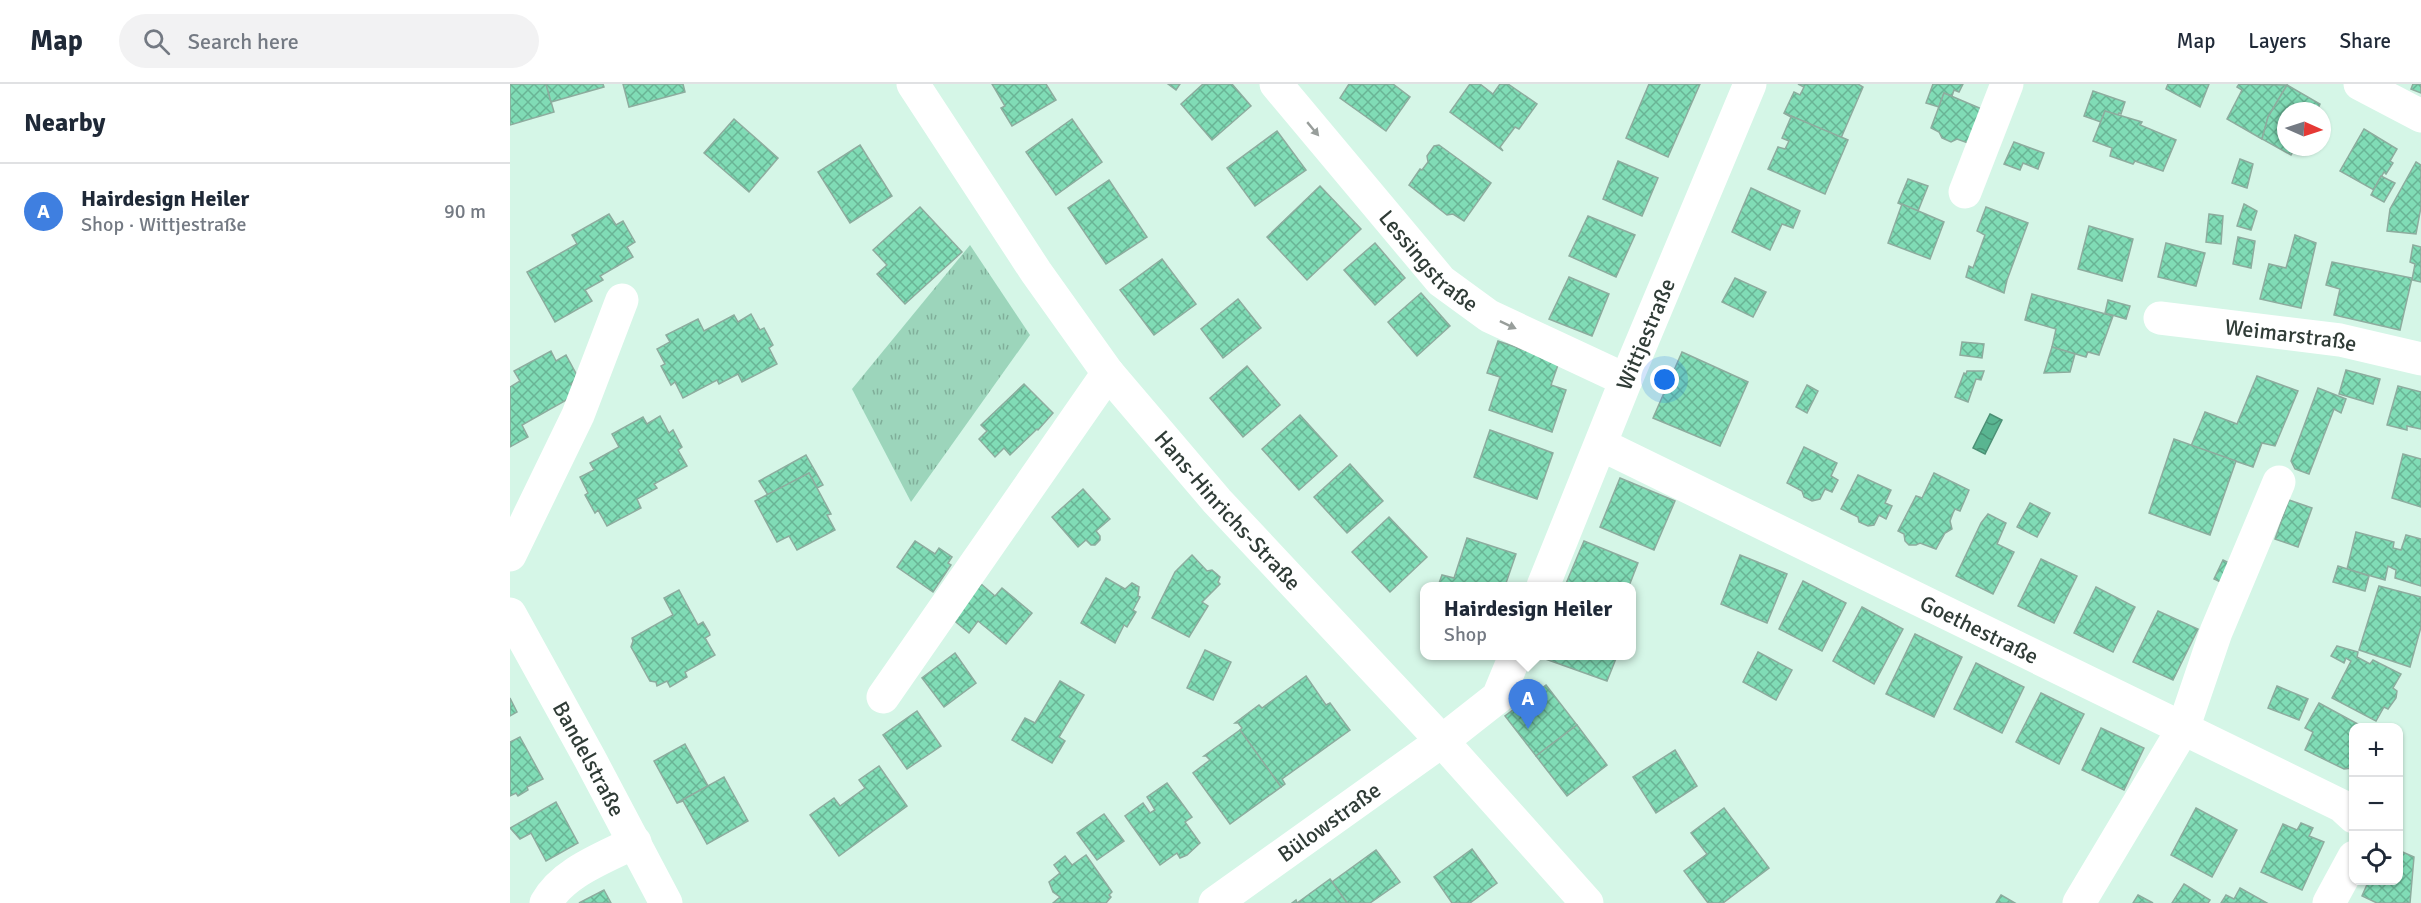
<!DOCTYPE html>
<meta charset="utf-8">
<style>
body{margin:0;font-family:Signika,sans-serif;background:#f2f2f3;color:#1f2937}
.controls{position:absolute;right:18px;bottom:18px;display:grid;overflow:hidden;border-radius:12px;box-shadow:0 2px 4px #0004}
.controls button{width:54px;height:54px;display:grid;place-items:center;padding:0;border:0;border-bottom:2px solid #e0e1e3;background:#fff;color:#1f2937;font:30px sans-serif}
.compass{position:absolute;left:1767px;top:18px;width:54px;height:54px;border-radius:50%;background:#fff;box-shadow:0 2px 4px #0004;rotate:93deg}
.you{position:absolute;left:1155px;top:296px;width:21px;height:21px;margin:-15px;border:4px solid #fff;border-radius:50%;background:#1a73e8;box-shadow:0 0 0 9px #1a73e833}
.badge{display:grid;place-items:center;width:39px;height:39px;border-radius:50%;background:#0b8043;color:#fff;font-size:20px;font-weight:700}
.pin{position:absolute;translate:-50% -50px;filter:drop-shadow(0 2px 3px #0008)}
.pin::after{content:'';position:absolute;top:32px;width:21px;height:18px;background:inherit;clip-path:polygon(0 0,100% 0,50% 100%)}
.popup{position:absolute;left:910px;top:498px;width:216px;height:78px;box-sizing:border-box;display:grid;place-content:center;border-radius:12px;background:#fff;filter:drop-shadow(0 2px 4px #0005);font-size:20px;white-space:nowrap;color:#747a83}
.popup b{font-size:22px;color:#1f2937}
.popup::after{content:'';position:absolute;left:50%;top:100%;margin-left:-12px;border:12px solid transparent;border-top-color:#fff}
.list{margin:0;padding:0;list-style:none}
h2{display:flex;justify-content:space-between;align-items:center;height:78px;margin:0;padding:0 24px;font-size:26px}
h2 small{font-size:20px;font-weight:400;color:#747a83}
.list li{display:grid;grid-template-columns:39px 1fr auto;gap:18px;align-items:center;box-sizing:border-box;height:96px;padding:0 24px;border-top:2px solid #e0e1e3}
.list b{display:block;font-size:22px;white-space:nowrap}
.list p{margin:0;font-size:20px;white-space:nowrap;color:#747a83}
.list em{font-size:20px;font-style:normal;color:#747a83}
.icon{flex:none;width:33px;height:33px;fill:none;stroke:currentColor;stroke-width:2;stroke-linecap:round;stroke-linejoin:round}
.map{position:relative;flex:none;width:1911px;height:819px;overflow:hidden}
header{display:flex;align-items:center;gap:36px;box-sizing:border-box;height:84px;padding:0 30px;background:#fff;border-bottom:2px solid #e0e1e3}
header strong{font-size:28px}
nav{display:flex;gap:33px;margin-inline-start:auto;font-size:21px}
.search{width:420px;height:54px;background:#f2f2f3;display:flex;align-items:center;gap:15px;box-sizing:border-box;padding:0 21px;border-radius:33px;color:#747a83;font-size:22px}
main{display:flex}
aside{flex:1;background:#fff}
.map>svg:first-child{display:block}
</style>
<header>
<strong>Map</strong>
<div class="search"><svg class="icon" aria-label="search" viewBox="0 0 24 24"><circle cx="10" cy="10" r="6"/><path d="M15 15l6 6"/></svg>Search here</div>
<nav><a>Map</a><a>Layers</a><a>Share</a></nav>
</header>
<main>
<aside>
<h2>Nearby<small></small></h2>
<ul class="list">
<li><span class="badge" style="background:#3f7fe0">A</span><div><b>Hairdesign Heiler</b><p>Shop · Wittjestraße</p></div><em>90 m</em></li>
</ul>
</aside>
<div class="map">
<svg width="1911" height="819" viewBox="0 0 1911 819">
<defs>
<pattern id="grass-tufts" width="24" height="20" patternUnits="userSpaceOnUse" patternTransform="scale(1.5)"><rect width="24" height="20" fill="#9cd5bb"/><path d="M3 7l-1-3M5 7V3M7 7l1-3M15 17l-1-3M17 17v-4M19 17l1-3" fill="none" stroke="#80ae99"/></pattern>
<pattern id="water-waves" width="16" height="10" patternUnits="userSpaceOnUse" patternTransform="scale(1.5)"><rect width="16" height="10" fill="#59b591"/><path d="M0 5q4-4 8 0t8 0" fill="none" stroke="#4a9477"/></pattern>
<pattern id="building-cross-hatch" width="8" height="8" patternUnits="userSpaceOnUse" patternTransform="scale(1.5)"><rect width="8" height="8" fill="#80dcb6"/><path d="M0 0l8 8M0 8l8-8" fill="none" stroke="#69b495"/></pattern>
</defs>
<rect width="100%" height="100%" fill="#d5f6e7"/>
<polygon fill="url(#grass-tufts)" points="460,161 520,251 401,418 342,305"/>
<polygon fill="url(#water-waves)" stroke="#4d9176" stroke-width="1.5" points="1480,330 1492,336 1475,370 1463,364"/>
<g fill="url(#building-cross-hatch)" stroke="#8dac9e" stroke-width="1.5">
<polygon points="0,0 36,0 44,28 0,41"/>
<polygon points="36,0 93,0 94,3 41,18"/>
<polygon points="113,0 173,0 175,8 119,23"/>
<polygon points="482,0 536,0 546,16 502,42 491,24 495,22"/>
<polygon points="658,0 670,0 666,6"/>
<polygon points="693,0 722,0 741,22 702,56 671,20"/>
<polygon points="839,0 883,0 900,13 876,47 830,14"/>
<polygon points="960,0 970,0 983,10 990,0 998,0 1027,20 1009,45 1005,43 990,63 993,67 940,28"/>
<polygon points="1139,0 1190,0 1158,73 1116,54"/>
<polygon points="1288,0 1348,0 1353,3 1331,54 1274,29 1284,8 1290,11 1294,3"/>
<polygon points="1423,0 1453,0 1449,8 1444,6 1442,12 1434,9 1429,23 1416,19"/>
<polygon points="1658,0 1699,0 1690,23 1656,5"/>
<polygon points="1729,0 1777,1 1758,33 1752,55 1717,35 1732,6 1727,3"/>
<polygon points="1903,0 1911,0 1911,9 1901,5"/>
<polygon points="1777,1 1810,20 1807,27 1776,27 1776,63 1786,63 1781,71 1752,55 1758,33"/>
<polygon points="1583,7 1615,18 1611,30 1609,29 1607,32 1595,27 1591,38 1574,32"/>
<polygon points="1434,9 1474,26 1461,60 1447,55 1441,58 1432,54 1429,48 1421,44"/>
<polygon points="1595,27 1632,38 1630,41 1666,56 1653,87 1625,77 1623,80 1600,72 1602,64 1583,57"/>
<polygon points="1274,29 1338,56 1315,110 1258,85 1268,63 1275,65 1279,57 1272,54 1281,33"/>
<polygon points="224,35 268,74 239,108 194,69"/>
<polygon points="562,35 592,78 546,111 516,68"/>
<polygon points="1854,45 1887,65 1880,77 1883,79 1876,90 1874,88 1864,106 1830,87"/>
<polygon points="767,47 796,86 745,122 717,84"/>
<polygon points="1504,58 1534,69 1528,85 1513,79 1510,86 1494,80"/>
<polygon points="350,61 382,112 340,139 308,88"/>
<polygon points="929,61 981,99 954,137 943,130 937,131 899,101 910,85 912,86 918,78 917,72 924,62"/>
<polygon points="1730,75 1743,80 1737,104 1722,99"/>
<polygon points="1108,77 1148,94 1132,132 1093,115"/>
<polygon points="1906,78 1911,81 1911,123 1906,150 1877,147 1880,125"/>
<polygon points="1871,92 1885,99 1874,118 1861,111"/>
<polygon points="1398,95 1418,102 1408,127 1388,119"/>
<polygon points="599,96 637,153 596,180 558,124"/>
<polygon points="810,102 851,145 797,196 757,153"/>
<polygon points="1241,104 1290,127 1283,144 1272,140 1260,166 1222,148"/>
<polygon points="1392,120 1434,138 1420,175 1378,159"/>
<polygon points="1734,120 1747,127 1741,146 1727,142"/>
<polygon points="410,123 452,168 395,220 367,190 377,181 363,166"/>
<polygon points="1476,123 1518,139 1497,196 1494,209 1456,193 1459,182 1463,184 1475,151 1467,147"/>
<polygon points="99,130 106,141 113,137 125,158 117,163 123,173 90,192 93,196 75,206 82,217 45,238 17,188 67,160 62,151"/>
<polygon points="1699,130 1713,132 1711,160 1696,158"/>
<polygon points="1078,132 1125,151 1106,193 1059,172"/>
<polygon points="1579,142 1623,155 1612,197 1568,185"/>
<polygon points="1785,151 1806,159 1791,224 1750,215 1759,180 1776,184"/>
<polygon points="1728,153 1745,157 1741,184 1723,180"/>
<polygon points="865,159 895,194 865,221 834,186"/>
<polygon points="1656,159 1695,169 1686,202 1648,193"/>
<polygon points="1903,161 1911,163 1911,198 1902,196 1905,180 1900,178"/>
<polygon points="652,175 686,220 644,251 610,206"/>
<polygon points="1822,178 1902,194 1890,246 1824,231 1830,205 1816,201"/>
<polygon points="1059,193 1099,210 1082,252 1039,235"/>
<polygon points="1225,194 1256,208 1243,233 1212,218"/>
<polygon points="911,209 940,242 907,272 878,238"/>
<polygon points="1522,210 1603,232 1589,271 1578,268 1576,273 1542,263 1546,245 1515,236"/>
<polygon points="728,215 751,244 713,274 691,245"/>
<polygon points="1598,216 1620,222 1616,235 1595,229"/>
<polygon points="241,230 250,246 254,244 263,261 259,264 267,280 232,298 228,290 209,300 207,296 173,314 165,298 161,301 151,282 155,280 147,265 160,258 156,251 188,235 194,247 224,231 228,238"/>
<polygon points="988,257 1049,278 1041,301 1056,306 1042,348 979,326 990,293 977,289"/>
<polygon points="1452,258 1474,260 1472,274 1450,271"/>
<polygon points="1542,263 1565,270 1560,288 1534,289"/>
<polygon points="41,267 46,277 56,271 69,295 61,300 67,310 12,341 18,353 0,363 0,303 10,297 4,287"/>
<polygon points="1172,268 1238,298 1210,362 1143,334"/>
<polygon points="737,282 770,321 733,353 700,314"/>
<polygon points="1836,286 1870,295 1863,320 1829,310"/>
<polygon points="1457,287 1474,287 1471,296 1466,295 1458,318 1445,313 1454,289 1456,290"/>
<polygon points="1747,292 1788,307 1765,362 1752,359 1743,383 1681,362 1695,328 1727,340"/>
<polygon points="514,300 543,329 528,346 527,345 500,371 494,364 485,373 469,355 477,347 471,341"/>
<polygon points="1297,301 1308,307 1297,329 1286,323"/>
<polygon points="1888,302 1911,308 1911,345 1897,342 1897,346 1877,341"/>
<polygon points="1808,304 1836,315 1831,329 1824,325 1799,390 1785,385 1781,377"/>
<polygon points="790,331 827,372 789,406 752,365"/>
<polygon points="150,332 159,349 163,346 172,363 168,366 177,382 144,400 147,404 127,415 131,424 97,442 88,426 85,429 75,411 78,409 70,393 84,386 80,379 109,363 102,350 133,333 137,340"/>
<polygon points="980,346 1043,369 1027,415 964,393"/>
<polygon points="1664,355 1726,377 1700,451 1639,429"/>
<polygon points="1294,363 1327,379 1321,392 1328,396 1322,408 1315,405 1310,415 1302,417 1294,413 1292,407 1277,399"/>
<polygon points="1893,370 1911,375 1911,423 1882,414"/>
<polygon points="296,371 313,401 307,404 299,389 258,411 249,397"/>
<polygon points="840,380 873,417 837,449 804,413"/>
<polygon points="299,389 321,430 317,431 325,446 287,466 279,452 267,458 245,417"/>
<polygon points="1424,389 1459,406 1450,427 1445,425 1443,429 1440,437 1442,445 1435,449 1426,465 1410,459 1406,461 1399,461 1395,457 1394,450 1388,447 1406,412 1412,414"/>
<polygon points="1348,391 1381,406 1375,419 1382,422 1376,435 1369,431 1364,441 1358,442 1349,438 1348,433 1331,425"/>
<polygon points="1110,394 1165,417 1144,466 1090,443"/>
<polygon points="573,405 600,435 586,447 590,452 590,456 585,461 581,461 576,456 568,463 542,433"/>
<polygon points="1779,416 1802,424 1788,463 1765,455"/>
<polygon points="1520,419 1540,429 1527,453 1507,443"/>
<polygon points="1478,430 1496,439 1487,460 1504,468 1483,510 1446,492 1471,439"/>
<polygon points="879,433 917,473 880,508 842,468"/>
<polygon points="1846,448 1884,458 1883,464 1891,466 1896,451 1911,455 1911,502 1885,494 1886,486 1878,482 1875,496 1837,485"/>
<polygon points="957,454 1006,470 995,502 928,502 932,491 944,494"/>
<polygon points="405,457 425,470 429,464 442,473 438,479 441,481 423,508 387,483"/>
<polygon points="1074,457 1128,479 1119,502 1055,502"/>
<polygon points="682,471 697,487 702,486 710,493 708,498 710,500 692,518 698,522 679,553 642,534 665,488"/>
<polygon points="1230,471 1277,490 1257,539 1211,520"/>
<polygon points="1531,475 1567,492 1544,539 1508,522"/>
<polygon points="1713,476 1719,479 1717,501 1704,495"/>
<polygon points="1828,482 1859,492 1855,507 1823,498"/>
<polygon points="596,494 615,505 622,499 629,503 628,512 630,513 623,526 626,528 617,543 614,541 605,559 571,539"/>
<polygon points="1293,497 1336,519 1312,567 1269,545"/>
<polygon points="470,499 485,512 492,504 522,529 496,560 468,537 459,549 441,534"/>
<polygon points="1869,502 1911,513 1911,543 1900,583 1849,566"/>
<polygon points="1586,503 1625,523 1603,568 1564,549"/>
<polygon points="169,506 188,541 193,538 199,548 200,551 195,554 205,571 175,588 177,593 160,603 157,597 147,602 146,598 140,597 121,563 123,557 122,554 163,531 154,514"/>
<polygon points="1352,523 1393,545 1364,600 1323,577"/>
<polygon points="1648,527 1688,545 1663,596 1623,578"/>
<polygon points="1405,550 1452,573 1424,633 1376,610"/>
<polygon points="1827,562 1848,568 1847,573 1860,580 1863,576 1891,590 1883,604 1887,607 1886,614 1878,625 1874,623 1866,637 1822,614 1841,577 1836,574 1834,579 1821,572"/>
<polygon points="695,566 721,578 703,616 677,604"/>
<polygon points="1248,568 1282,586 1266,616 1233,598"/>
<polygon points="445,569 466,599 434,623 412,594"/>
<polygon points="1027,572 1107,572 1097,597"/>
<polygon points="1466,579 1514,603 1492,649 1444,625"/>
<polygon points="796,592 816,621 820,619 840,646 772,695 775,700 771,703 730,646 732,644 728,639 725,639 749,621 752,624"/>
<polygon points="550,597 574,611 549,653 555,657 542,679 502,656 515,634 525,639"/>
<polygon points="1036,601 1067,641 1026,672 995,632"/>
<polygon points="1767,602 1798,615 1789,636 1758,624"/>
<polygon points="1531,609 1574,630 1549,680 1506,658"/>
<polygon points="0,614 7,628 0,632"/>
<polygon points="1809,619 1855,644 1844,644 1842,684 1834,685 1795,666 1803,648 1795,644"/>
<polygon points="407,627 431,662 397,685 373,651"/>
<polygon points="1067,641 1097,681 1057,712 1026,672"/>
<polygon points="1591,644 1634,664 1614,706 1572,686"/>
<polygon points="730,646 771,703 720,740 683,689 700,676 696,672 694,672"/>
<polygon points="10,653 33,695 17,703 18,706 8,712 6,709 0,712 0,658"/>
<polygon points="175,660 198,702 167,719 144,677"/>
<polygon points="1165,666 1187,702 1146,729 1123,693"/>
<polygon points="369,682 397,722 329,772 300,731 324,714 330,722 355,704 349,696"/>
<polygon points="214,693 238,737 197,760 173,717 167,719"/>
<polygon points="657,699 682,733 675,738 690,759 677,771 670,774 667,769 650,781 615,732 633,719 640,729 645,726 637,713"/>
<polygon points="46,718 68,759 36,777 21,749 10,755 0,744"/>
<polygon points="1214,724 1259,784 1213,819 1198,819 1174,787 1197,770 1181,749"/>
<polygon points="1686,724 1727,746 1702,793 1661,771"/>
<polygon points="594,730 614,757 587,776 567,749"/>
<polygon points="1791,739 1803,744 1799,752 1814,758 1792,806 1751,788 1773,740 1787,746"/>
<polygon points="962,765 987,799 960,819 942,819 924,793"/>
<polygon points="866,766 890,798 860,819 837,819 822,798"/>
<polygon points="1888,766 1904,773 1900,819 1867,819 1852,812 1859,796 1888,796"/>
<polygon points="576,771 602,808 599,811 601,813 596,819 543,819 550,813 543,808 539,798 550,789 544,781 555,772 562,781"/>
<polygon points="820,795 837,819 782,819 786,816 787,819"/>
<polygon points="1674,800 1700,816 1698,819 1662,819"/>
<polygon points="1730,804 1757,819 1711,819 1716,811 1724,815"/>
<polygon points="94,806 101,819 69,819"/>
<polygon points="1491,811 1505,819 1486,819"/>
<polygon points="1628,811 1643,819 1623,819"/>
</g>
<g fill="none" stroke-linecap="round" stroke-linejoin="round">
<g stroke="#fff" stroke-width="33">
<path id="s1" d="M 766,0 L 931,197 L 979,232 L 1116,296"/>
<polyline points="1850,0 1911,32"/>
<polyline points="1455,108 1497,0"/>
<path id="s2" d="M 1650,234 L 1830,256 L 1911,275"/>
<path id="s3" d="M 1092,361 L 1832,722 L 1844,733"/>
<polyline points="0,471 68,331 112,216"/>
<path id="s4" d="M 1033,502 L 1116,296 L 1240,0"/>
<path id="s5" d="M 0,530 L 80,675 L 156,819"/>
<polyline points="373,613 598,289"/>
<path d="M 36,819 C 53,788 94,774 125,758"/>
<path id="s6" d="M 705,819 L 932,657 L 988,613 L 1005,572"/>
<polyline points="1569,819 1673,645 1706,548 1769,398"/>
<polyline points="1819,819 1844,773"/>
</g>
<path stroke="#fff" stroke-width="33" id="s7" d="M 403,0 L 526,188 L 598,289 L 707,417 L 932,657 L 1077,819"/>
</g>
<defs><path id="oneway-solid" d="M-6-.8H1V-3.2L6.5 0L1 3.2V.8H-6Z" transform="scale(1.5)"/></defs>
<g fill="#989e9b">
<use href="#oneway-solid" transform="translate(803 45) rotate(50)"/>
<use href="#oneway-solid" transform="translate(998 241) rotate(25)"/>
</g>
<g text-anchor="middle" stroke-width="4.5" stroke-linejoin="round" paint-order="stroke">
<g font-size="22" fill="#303c37" stroke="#fff">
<text dy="8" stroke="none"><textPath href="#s1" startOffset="234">Lessingstraße</textPath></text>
<text dy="8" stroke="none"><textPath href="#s4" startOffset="272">Wittjestraße</textPath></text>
<text dy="8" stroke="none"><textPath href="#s2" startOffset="132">Weimarstraße</textPath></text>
<text dy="8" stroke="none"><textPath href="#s7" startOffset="531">Hans-Hinrichs-Straße</textPath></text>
<text dy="8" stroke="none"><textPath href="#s3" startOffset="420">Goethestraße</textPath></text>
<text dy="8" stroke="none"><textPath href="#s5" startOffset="165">Bandelstraße</textPath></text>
<text dy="8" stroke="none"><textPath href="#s6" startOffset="140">Bülowstraße</textPath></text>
</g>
</g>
</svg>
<div class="controls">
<button>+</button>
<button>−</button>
<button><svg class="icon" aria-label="locate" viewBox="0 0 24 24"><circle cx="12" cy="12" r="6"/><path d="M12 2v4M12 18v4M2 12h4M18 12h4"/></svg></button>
</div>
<svg class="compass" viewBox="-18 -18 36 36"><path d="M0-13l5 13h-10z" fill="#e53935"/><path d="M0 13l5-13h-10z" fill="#747a83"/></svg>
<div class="you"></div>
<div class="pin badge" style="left:1018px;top:645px;background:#3f7fe0">A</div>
<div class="popup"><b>Hairdesign Heiler</b>Shop</div>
</div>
</main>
